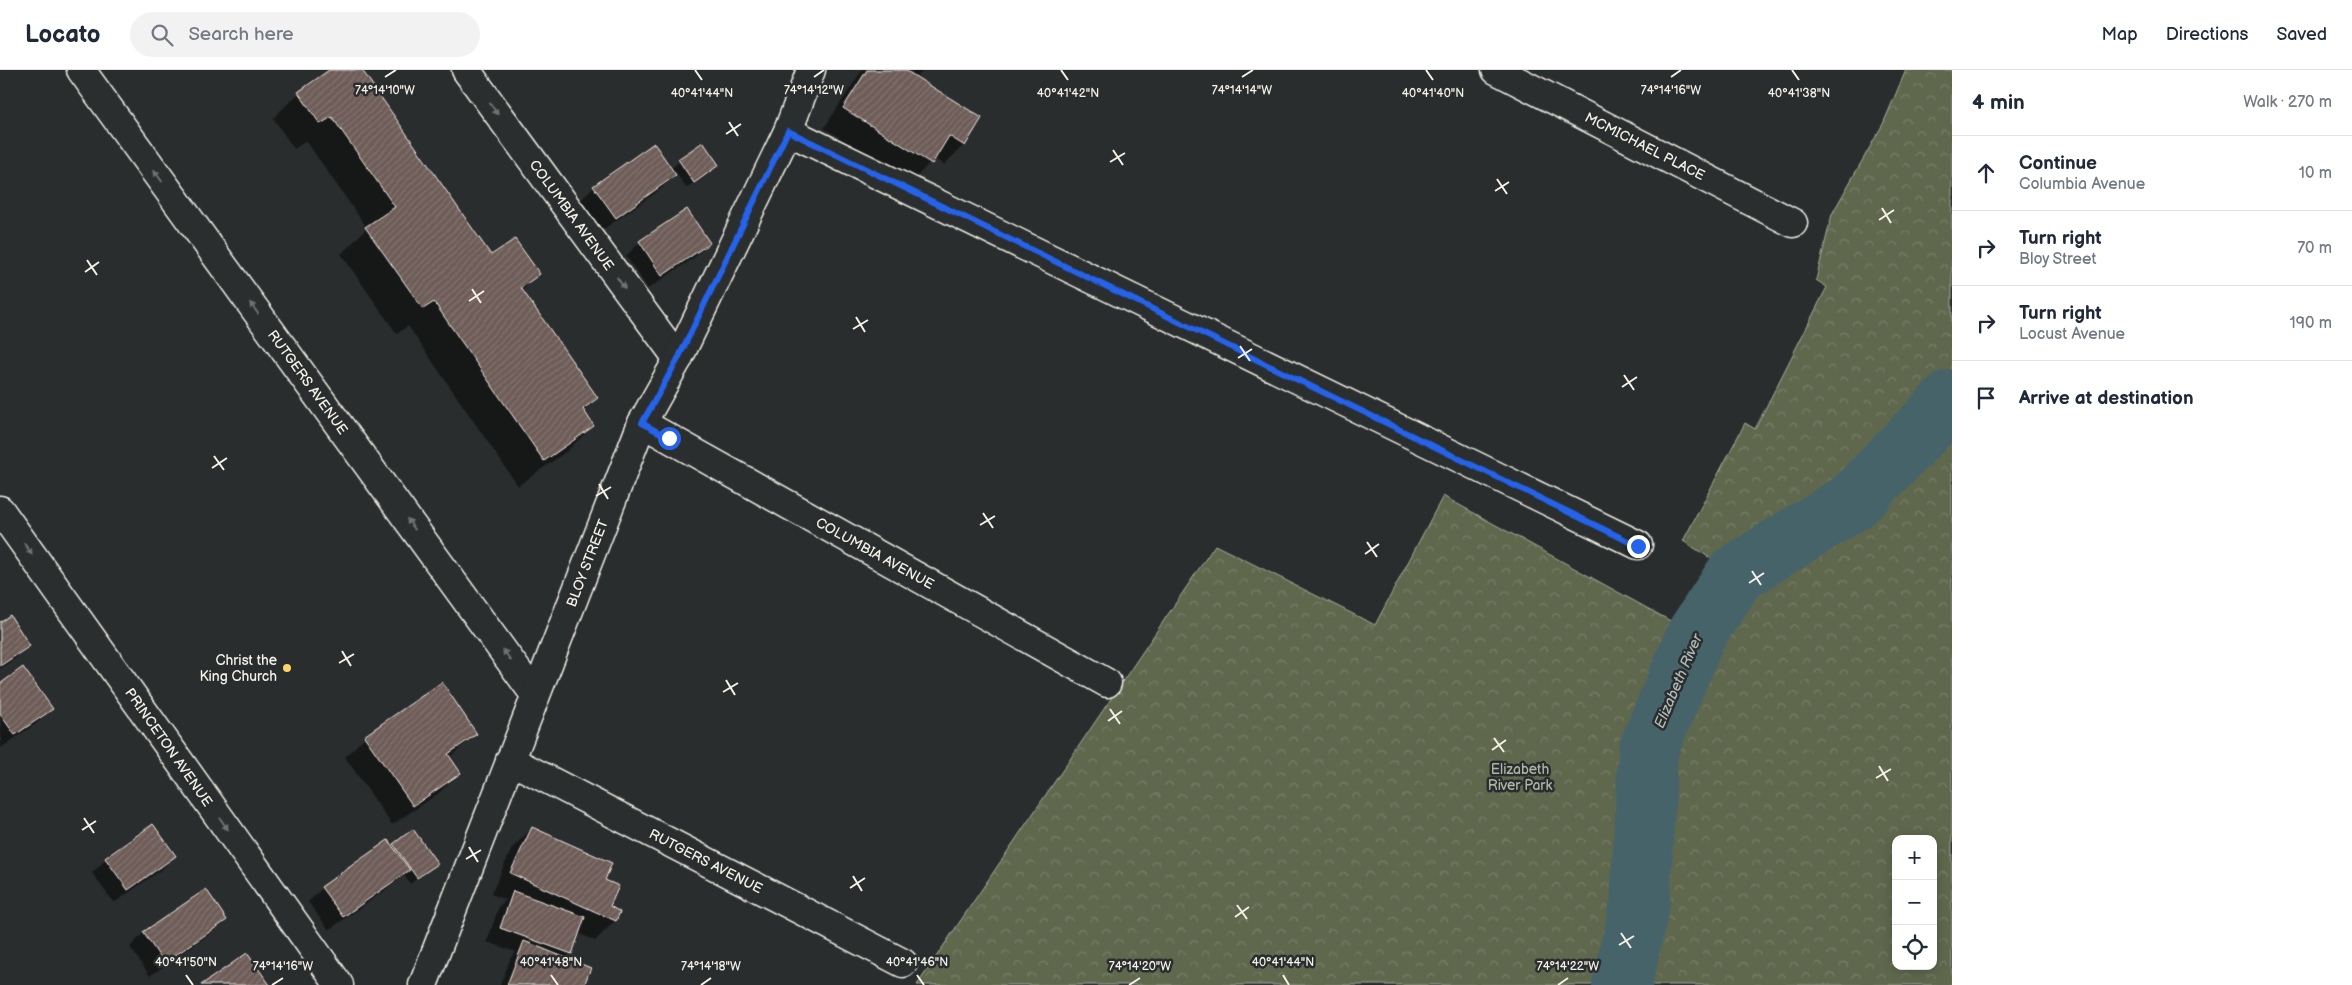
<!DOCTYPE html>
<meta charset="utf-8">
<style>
body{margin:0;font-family:"Balsamiq Sans",sans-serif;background:#f2f2f3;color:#1f2937}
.controls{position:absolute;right:15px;bottom:15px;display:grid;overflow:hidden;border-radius:10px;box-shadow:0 2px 12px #0003}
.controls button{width:45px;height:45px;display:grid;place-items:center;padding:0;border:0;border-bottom:1px solid #e0e1e3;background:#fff;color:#1f2937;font:25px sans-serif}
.stop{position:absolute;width:15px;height:15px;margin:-11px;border:4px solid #2563eb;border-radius:50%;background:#fff}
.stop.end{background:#2563eb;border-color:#fff;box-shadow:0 1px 5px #0008}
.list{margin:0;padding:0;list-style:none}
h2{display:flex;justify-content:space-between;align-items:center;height:65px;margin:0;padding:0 20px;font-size:21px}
h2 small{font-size:16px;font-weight:400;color:#747a83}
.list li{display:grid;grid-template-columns:32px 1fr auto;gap:15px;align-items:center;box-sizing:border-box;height:75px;padding:0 20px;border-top:1px solid #e0e1e3}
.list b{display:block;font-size:19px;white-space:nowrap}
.list p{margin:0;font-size:16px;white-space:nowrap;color:#747a83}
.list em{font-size:16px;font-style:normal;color:#747a83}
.icon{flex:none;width:28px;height:28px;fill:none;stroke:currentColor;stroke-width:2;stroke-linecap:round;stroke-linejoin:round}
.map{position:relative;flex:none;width:1952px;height:915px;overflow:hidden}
header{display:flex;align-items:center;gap:30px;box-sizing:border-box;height:70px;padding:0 25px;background:#fff;border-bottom:1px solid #e0e1e3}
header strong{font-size:24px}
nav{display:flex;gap:28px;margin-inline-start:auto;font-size:18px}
.search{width:350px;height:45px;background:#f2f2f3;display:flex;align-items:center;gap:12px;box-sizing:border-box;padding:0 18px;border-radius:28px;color:#747a83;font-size:19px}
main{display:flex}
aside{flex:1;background:#fff}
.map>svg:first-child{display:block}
</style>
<header>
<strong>Locato</strong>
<div class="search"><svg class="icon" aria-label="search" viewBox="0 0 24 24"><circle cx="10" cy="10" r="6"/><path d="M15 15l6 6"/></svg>Search here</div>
<nav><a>Map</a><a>Directions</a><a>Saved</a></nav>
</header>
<main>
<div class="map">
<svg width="1952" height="915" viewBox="0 0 1952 915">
<defs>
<pattern id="forest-crowns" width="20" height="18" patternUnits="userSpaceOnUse" patternTransform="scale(1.25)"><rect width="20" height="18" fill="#5f684e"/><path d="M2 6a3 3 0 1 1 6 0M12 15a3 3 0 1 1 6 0" fill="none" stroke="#777e68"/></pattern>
<pattern id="building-hatch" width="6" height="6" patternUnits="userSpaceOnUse" patternTransform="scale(1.25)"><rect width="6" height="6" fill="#6e5c58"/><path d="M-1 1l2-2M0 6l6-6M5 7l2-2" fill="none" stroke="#837470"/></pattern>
</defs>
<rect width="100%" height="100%" fill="#2a2d2e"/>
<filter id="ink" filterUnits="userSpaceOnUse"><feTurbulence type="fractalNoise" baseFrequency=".02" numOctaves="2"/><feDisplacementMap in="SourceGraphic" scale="10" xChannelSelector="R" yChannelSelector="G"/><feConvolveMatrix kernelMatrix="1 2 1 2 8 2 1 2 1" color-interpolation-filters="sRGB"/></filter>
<g filter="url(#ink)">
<path fill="url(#forest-crowns)" stroke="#aaac9b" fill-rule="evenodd" d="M 1906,0 L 1952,0 L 1952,915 L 917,915 L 1215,475 L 1375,555 L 1443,426 L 1696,565 L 1736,504 L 1683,471 L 1745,353 L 1755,359 L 1827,217 L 1816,210 L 1832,144 L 1883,54 ZM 1896,769 L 1933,769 L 1933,896 L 1896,896 Z"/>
<g fill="#0007">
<polygon points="331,0 361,0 491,187 538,204 522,221 597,328 583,342 593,356 567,381 518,416 408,256 397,264 341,184 367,158 306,71 294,79 273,48 299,23"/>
<polygon points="862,0 903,0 964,75 944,95 934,88 911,113 824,58"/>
<polygon points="909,0 924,0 917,7"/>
<polygon points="703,74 717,95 710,102 686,118 676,103 661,119 601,161 580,131 593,117 653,75 670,99"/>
<polygon points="686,141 709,173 695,187 648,219 626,186 640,172"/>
<polygon points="0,553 29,575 15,589 0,599"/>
<polygon points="0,615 51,639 37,653 1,678"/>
<polygon points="476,664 449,688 459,703 439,723 392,755 345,687 365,667"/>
<polygon points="532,758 603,810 608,837 619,842 615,851 595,871 578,863 571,883 565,889 583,915 500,915 511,887 516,882 487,872 499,836 506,830 491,824 512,778"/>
<polygon points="413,761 436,794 410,814 403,804 394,814 329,860 308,832 322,818 391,777"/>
<polygon points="175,786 161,800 114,833 92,803 106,789"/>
<polygon points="205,821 225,850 211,863 150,906 130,877 143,863"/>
</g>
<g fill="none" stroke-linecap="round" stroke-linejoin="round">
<polyline stroke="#47646a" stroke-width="60" points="1622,915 1640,833 1648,680 1696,565 1736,504 1852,432 1952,329"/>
</g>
<g fill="url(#building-hatch)" stroke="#f4f1e8">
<polygon points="329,0 362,0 491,185 515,169 540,204 521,218 598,328 583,339 594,356 544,391 434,232 423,239 365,157 395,137 332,47 320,54 298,22"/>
<polygon points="867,0 905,0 982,48 965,76 949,66 932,94 843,38"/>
<polygon points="703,72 719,95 694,113 678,89"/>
<polygon points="654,73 676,105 616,148 593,116"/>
<polygon points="687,139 710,173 662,206 639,171"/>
<polygon points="10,545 30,576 0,596 0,552"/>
<polygon points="23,597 53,639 15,665 0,644 0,614"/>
<polygon points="442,612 477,664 448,684 461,703 413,736 364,666"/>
<polygon points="153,754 176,786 128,820 105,788"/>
<polygon points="532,757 612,793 605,810 619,816 610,836 620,842 616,851 510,803"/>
<polygon points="413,759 438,794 417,808 393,774"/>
<polygon points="388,770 410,800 343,847 321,817"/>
<polygon points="206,819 227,850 164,893 143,862"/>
<polygon points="513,821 585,847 572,884 500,858"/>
<polygon points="524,871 591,898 584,915 507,915"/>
<polygon points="247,883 270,915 201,915"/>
</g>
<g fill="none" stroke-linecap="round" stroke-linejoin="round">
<g stroke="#f4f1e8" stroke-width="31">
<g id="minor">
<polyline points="81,0 535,625"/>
<polyline points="466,0 678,289"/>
<polyline points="1496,0 1793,153"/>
<polyline points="788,61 1638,475"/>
<polyline points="642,353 1107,613"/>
<polyline points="0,440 339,915"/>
<polyline points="510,690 903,893"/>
<polyline points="423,915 642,353 678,289 788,61 811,0"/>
</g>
</g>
<use href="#minor" stroke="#2a2d2e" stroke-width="28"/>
</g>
<defs><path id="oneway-solid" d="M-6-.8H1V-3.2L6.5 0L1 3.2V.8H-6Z" transform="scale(1.25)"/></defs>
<g fill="#71726f">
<use href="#oneway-solid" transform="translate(494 39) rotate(54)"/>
<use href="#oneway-solid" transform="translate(158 106) rotate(-126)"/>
<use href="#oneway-solid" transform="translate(621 213) rotate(54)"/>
<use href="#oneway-solid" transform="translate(254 238) rotate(-126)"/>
<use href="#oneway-solid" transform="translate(411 454) rotate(-126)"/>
<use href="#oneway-solid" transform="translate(28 479) rotate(55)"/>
<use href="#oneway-solid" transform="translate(507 585) rotate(-126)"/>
<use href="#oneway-solid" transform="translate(224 754) rotate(55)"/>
</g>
</g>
<g fill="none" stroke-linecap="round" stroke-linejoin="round" filter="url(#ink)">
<polyline stroke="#2563eb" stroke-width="6" points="669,368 642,353 678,289 788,61 1638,476"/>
</g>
<path fill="none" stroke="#f4f1e8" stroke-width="2" d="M 695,0 L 702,10M 1061,0 L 1068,10M 1426,0 L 1433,10M 1792,0 L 1799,10M 385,7 L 396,0M 814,7 L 824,0M 1242,7 L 1253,0M 1671,7 L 1681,0M 729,52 L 738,66M 726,64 L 741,54M 1113,80 L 1123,95M 1110,92 L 1125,83M 1497,109 L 1507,124M 1495,121 L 1509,112M 1882,138 L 1891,153M 1879,150 L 1894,140M 87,190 L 97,205M 85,202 L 99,192M 472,219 L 481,233M 469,231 L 484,221M 856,247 L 865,262M 853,259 L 868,250M 1240,276 L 1250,291M 1238,288 L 1252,279M 1624,305 L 1634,320M 1622,317 L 1637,307M 214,386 L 224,400M 212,398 L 227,388M 599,414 L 608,429M 596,426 L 611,417M 983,443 L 993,458M 980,455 L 995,446M 1367,472 L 1377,487M 1365,484 L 1379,474M 1752,501 L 1761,515M 1749,513 L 1764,503M 342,581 L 351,596M 339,593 L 354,584M 726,610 L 735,625M 723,622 L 738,613M 1110,639 L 1120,654M 1108,651 L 1122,641M 1494,668 L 1504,682M 1492,680 L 1506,670M 1879,696 L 1888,711M 1876,708 L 1891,699M 84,748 L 94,763M 82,760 L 96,751M 469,777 L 478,792M 466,789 L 481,780M 853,806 L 862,821M 850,818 L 865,808M 1237,835 L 1247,849M 1235,847 L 1249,837M 1621,863 L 1631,878M 1619,875 L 1634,866M 186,905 L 193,915M 551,905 L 558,915M 917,905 L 924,915M 1283,905 L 1289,915M 272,915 L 283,908M 701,915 L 711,908M 1129,915 L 1140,908M 1558,915 L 1568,908"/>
<circle fill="#ffd166" stroke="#2a2d2e" stroke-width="2" cx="287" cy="598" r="5"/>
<g text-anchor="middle" stroke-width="5" stroke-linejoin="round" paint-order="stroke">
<g font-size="14" fill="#f4f1e8" stroke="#2a2d2e">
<text transform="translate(1645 76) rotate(27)" y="5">MCMICHAEL PLACE</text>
<text transform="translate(572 145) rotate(54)" y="5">COLUMBIA AVENUE</text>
<text transform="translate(308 312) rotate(54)" y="5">RUTGERS AVENUE</text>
<text transform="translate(875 483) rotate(29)" y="5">COLUMBIA AVENUE</text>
<text transform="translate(587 493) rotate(-69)" y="5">BLOY STREET</text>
<text transform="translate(169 677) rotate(55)" y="5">PRINCETON AVENUE</text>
<text transform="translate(706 791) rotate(27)" y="5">RUTGERS AVENUE</text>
</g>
<g font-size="14" fill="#f4f1e8" stroke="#2a2d2e" text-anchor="end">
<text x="277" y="595">Christ the<tspan x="277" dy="16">King Church</tspan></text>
</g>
<g font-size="14" fill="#b1b3a3" stroke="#2a2d2e">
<text x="1520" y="704">Elizabeth<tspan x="1520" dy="16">River Park</tspan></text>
</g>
<g font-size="15" font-style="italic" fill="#afb9b6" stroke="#2a2d2e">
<text transform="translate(1678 611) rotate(-67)" y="5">Elizabeth River</text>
</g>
</g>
<g font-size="12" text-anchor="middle" fill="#f4f1e8" stroke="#2a2d2e" stroke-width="5" stroke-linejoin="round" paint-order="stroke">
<text x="814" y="24">74°14'12"W</text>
<text x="385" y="24">74°14'10"W</text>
<text x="1242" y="24">74°14'14"W</text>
<text x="1671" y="24">74°14'16"W</text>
<text x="702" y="27">40°41'44"N</text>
<text x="1068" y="27">40°41'42"N</text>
<text x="1433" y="27">40°41'40"N</text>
<text x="1799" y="27">40°41'38"N</text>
<text x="186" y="896">40°41'50"N</text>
<text x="551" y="896">40°41'48"N</text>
<text x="917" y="896">40°41'46"N</text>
<text x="1283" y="896">40°41'44"N</text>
<text x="283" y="900">74°14'16"W</text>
<text x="711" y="900">74°14'18"W</text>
<text x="1140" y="900">74°14'20"W</text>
<text x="1568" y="900">74°14'22"W</text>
</g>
</svg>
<div class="controls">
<button>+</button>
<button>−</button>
<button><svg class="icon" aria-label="locate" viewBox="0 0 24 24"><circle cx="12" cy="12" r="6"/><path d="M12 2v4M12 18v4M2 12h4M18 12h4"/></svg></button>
</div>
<div class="stop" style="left:669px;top:368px"></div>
<div class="stop end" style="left:1638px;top:476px"></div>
</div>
<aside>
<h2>4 min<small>Walk · 270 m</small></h2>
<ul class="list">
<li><svg class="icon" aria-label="ahead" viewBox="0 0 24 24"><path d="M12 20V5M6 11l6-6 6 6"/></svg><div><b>Continue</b><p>Columbia Avenue</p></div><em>10 m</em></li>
<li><svg class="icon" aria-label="right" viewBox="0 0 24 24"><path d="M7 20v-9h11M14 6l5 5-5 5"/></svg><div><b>Turn right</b><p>Bloy Street</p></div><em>70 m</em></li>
<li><svg class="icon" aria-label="right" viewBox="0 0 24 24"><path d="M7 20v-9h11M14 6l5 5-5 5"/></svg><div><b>Turn right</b><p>Locust Avenue</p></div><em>190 m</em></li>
<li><svg class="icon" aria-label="arrive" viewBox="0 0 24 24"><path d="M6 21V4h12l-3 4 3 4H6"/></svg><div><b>Arrive at destination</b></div></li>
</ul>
</aside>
</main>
